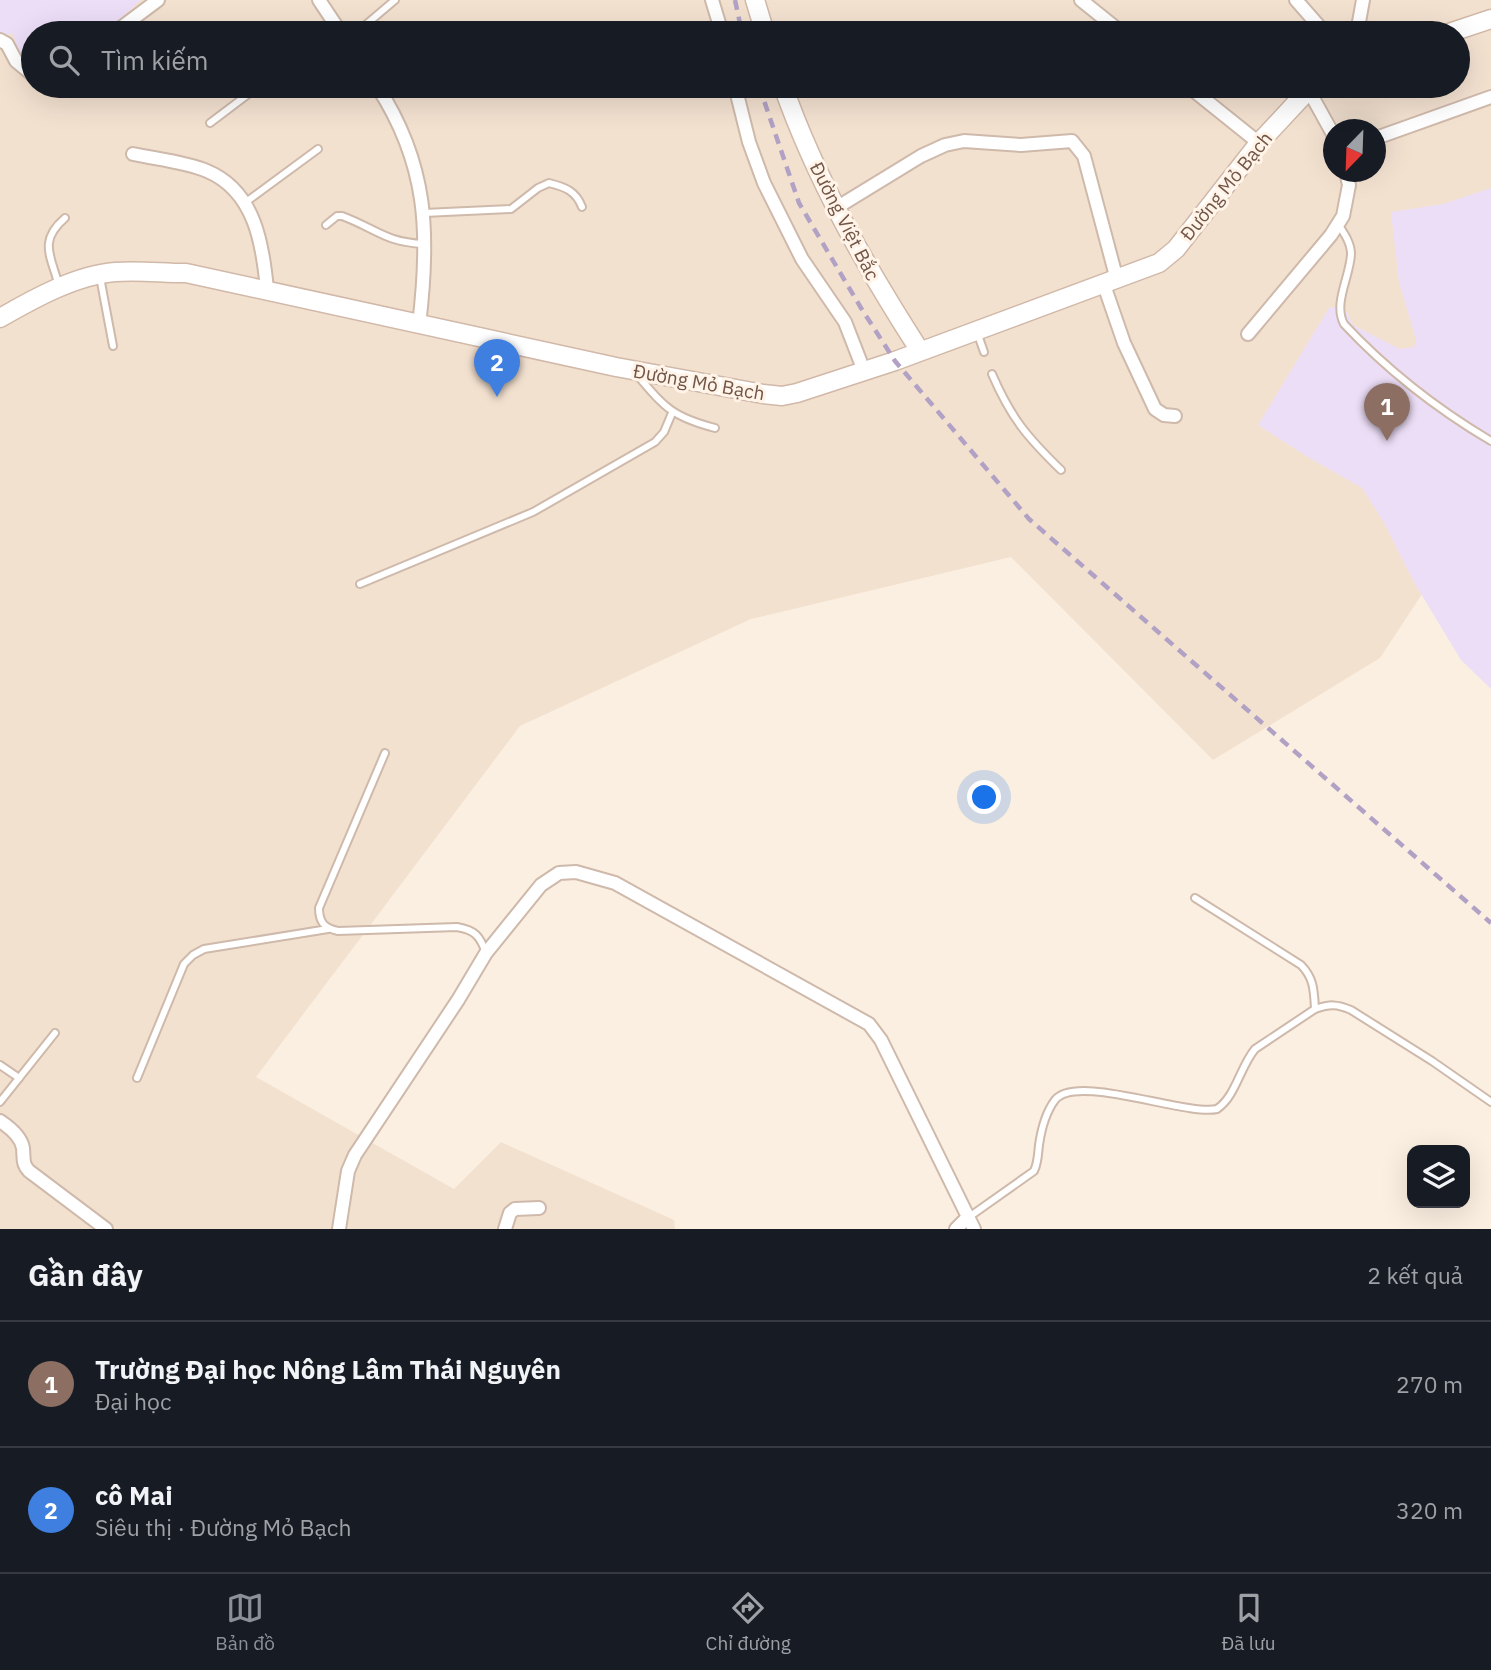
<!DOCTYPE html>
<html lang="vi">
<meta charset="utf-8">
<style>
body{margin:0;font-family:"IBM Plex Sans",sans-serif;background:#20242c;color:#f1f3f6}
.controls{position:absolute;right:21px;bottom:21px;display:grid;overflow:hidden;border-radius:14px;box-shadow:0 7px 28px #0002}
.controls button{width:63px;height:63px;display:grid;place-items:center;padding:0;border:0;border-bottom:2px solid #363941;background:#171b24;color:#f1f3f6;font:35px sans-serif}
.compass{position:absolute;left:1323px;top:119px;width:63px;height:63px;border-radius:50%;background:#171b24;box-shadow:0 7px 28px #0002;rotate:203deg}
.you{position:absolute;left:985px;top:798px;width:24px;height:24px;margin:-18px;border:5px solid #fff;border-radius:50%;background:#1a73e8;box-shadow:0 0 0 10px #1a73e833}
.badge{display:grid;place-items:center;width:46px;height:46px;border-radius:50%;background:#8c9099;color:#fff;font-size:23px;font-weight:700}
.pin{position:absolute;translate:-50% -58px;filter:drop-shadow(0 2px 4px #0008)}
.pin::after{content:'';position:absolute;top:37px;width:24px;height:21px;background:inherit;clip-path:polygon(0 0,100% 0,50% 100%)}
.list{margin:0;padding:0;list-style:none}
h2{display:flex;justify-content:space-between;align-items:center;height:91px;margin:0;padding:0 28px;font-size:30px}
h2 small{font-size:23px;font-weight:400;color:#9ea1a6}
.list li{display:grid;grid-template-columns:46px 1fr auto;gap:21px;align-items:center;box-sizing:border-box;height:126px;padding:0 28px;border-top:2px solid #363941}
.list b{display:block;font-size:26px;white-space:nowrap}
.list p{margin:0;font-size:23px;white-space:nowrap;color:#9ea1a6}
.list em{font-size:23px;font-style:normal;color:#9ea1a6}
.icon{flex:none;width:38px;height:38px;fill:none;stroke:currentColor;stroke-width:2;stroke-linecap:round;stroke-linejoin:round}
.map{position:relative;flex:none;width:1491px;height:1229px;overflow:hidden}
.search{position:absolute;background:#171b24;box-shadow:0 7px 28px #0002;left:21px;right:21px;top:21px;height:77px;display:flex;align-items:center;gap:18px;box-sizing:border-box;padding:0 24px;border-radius:38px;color:#9ea1a6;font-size:26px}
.sheet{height:343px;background:#171b24}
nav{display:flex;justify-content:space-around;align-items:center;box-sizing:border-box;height:98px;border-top:2px solid #363941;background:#171b24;font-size:19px;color:#9ea1a6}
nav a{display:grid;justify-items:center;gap:4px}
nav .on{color:#8c9099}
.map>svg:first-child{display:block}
</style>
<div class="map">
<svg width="1491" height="1229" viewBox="0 0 1491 1229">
<rect width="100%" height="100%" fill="#fbefe1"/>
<path fill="#f3e1d0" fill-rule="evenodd" d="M 0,0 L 1491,0 L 1491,489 L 1380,658 L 1213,760 L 1011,557 L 751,619 L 520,726 L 256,1077 L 454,1189 L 501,1142 L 674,1220 L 675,1229 L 0,1229 ZM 33,33 L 1458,33 L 1458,86 L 33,86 ZM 1334,130 L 1376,130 L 1376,172 L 1334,172 Z"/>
<g fill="#eddef7">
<polygon points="0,0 141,0 105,33 33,33 33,69 21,59 13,34 0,35"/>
<polygon points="1491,188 1491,689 1461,660 1415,584 1383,521 1362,488 1308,457 1258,425 1329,308 1341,306 1348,314 1353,325 1400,349 1414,347 1416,340 1399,282 1391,212 1443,204"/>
</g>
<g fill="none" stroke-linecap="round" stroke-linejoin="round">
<g stroke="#ceb9ab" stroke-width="10">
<g id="lane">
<polyline points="327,33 336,26"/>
<polyline points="356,33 395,0"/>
<polyline points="210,123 259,86"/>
<polyline points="246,202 318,149"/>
<path d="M 424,213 L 511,209 L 538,188 L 549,183 C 565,187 576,191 582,207"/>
<path d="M 1338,224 C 1344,233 1351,243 1351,254 C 1350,277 1333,303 1344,324 C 1387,370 1437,409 1491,441"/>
<path d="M 326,225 L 337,216 L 342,216 C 377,229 384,242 424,244"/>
<polyline points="100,277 113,346"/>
<path d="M 59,286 C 51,256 38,241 65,218"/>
<polyline points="977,332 984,352"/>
<path d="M 992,374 C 1011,418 1027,437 1061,470"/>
<path d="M 638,376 C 665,408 673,417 715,428"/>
<polyline points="360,584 533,512 655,442 664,432 672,413"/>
<path d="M 385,753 L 319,908 C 319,922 324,928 338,931 L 457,927 C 475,930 480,936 486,953"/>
<path d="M 1195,898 L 1301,965 C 1314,978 1314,991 1315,1009"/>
<polyline points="0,1065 19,1078"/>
<polyline points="137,1078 184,964 193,955 204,949 328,929"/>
<polyline points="0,1102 55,1033"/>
<path d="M 969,1217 L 1034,1171 C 1038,1163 1038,1154 1039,1145 C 1041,1131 1046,1112 1055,1100 C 1076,1073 1185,1116 1217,1109 C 1236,1096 1240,1067 1255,1049 L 1315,1009 C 1330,1004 1337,1004 1351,1010 L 1432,1061 L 1491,1102"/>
</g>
</g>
<g stroke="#ceb9ab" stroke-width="16">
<g id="street">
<polyline points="319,0 341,33"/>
<polyline points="712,0 722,33"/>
<polyline points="1081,0 1122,33"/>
<polyline points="1296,0 1325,33"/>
<polyline points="114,33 158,0"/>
<polyline points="1357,33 1363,0"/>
<polyline points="0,40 7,44 16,61 33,75"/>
<path d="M 377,86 C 428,164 430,234 419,325"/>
<polyline points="735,86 749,142 764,183 802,259 845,322 864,371"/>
<polyline points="1188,86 1259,143"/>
<polyline points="1308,89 1334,136"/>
<polyline points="1376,138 1491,97"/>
<path d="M 133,154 C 156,159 186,162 207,171 C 255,191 263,245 267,290"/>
<polyline points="836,208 921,156 945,145 964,141 1021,145 1072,141 1084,156 1117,280"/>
<polyline points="1104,285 1124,343 1155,409 1164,415 1175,416"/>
<polyline points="1248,334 1331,235 1343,216 1349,185 1346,172"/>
<path d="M 0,1121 C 9,1127 21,1136 23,1148 C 24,1158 22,1164 29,1171 L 106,1229"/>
<polyline points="339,1229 348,1171 355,1155 458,1000 486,953 541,885 559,873 576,872 615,883 869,1024 881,1040 974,1229"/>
<polyline points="505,1229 510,1213 515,1209 539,1208"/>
<polyline points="956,1229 968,1217"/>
</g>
</g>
<g stroke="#d1b8a8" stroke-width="21">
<g id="secondary">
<polyline points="755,0 765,33"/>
<polyline points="1449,33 1491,19"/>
<path d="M 783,86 C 816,180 866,267 920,351"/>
<path d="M 0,318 C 33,299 76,275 115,272 C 138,270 162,273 186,273 L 616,367 L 763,394 L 782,396 L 797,393 L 895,361 L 1159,263 L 1176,249 L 1259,143 L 1312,86"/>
</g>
</g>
<use href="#lane" stroke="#fff" stroke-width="6"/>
<use href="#street" stroke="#fff" stroke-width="12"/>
<use href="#secondary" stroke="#fff" stroke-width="18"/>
<g stroke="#b1a1c4" stroke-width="4.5" stroke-dasharray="10 7" stroke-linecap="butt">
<polyline points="735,0 742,33"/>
<polyline points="759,86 799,203 861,308 895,361 1029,519 1491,923"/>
</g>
</g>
<g text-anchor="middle" stroke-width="6" stroke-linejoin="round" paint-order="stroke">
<g font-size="19" fill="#725549" stroke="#fff4e7">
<text transform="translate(1226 186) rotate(-51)" y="7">Đường Mỏ Bạch</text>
<text transform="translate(845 221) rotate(63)" y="7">Đường Việt Bắc</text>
<text transform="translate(699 382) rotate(10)" y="7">Đường Mỏ Bạch</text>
</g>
</g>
</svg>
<div class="controls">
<button><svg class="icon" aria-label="layers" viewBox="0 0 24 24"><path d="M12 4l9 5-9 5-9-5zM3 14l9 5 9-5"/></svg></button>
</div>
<svg class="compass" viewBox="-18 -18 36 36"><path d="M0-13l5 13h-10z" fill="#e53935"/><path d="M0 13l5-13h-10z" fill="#9ea1a6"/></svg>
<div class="you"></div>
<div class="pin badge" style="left:1387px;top:441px;background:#8d6e63">1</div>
<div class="pin badge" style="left:497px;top:397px;background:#3f7fe0">2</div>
<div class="search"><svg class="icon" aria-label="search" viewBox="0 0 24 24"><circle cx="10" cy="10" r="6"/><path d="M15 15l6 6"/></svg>Tìm kiếm</div>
</div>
<section class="sheet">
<h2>Gần đây<small>2 kết quả</small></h2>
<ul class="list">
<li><span class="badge" style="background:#8d6e63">1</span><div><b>Trường Đại học Nông Lâm Thái Nguyên</b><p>Đại học</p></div><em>270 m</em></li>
<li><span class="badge" style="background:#3f7fe0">2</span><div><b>cô Mai</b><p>Siêu thị · Đường Mỏ Bạch</p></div><em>320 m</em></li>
</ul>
</section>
<nav>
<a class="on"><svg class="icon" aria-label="map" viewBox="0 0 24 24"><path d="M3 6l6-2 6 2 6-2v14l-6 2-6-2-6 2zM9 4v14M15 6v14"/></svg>Bản đồ</a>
<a><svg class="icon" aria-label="directions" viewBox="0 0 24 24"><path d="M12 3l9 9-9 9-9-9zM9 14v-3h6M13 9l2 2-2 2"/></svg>Chỉ đường</a>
<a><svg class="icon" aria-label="saved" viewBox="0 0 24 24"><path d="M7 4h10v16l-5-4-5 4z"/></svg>Đã lưu</a>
</nav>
